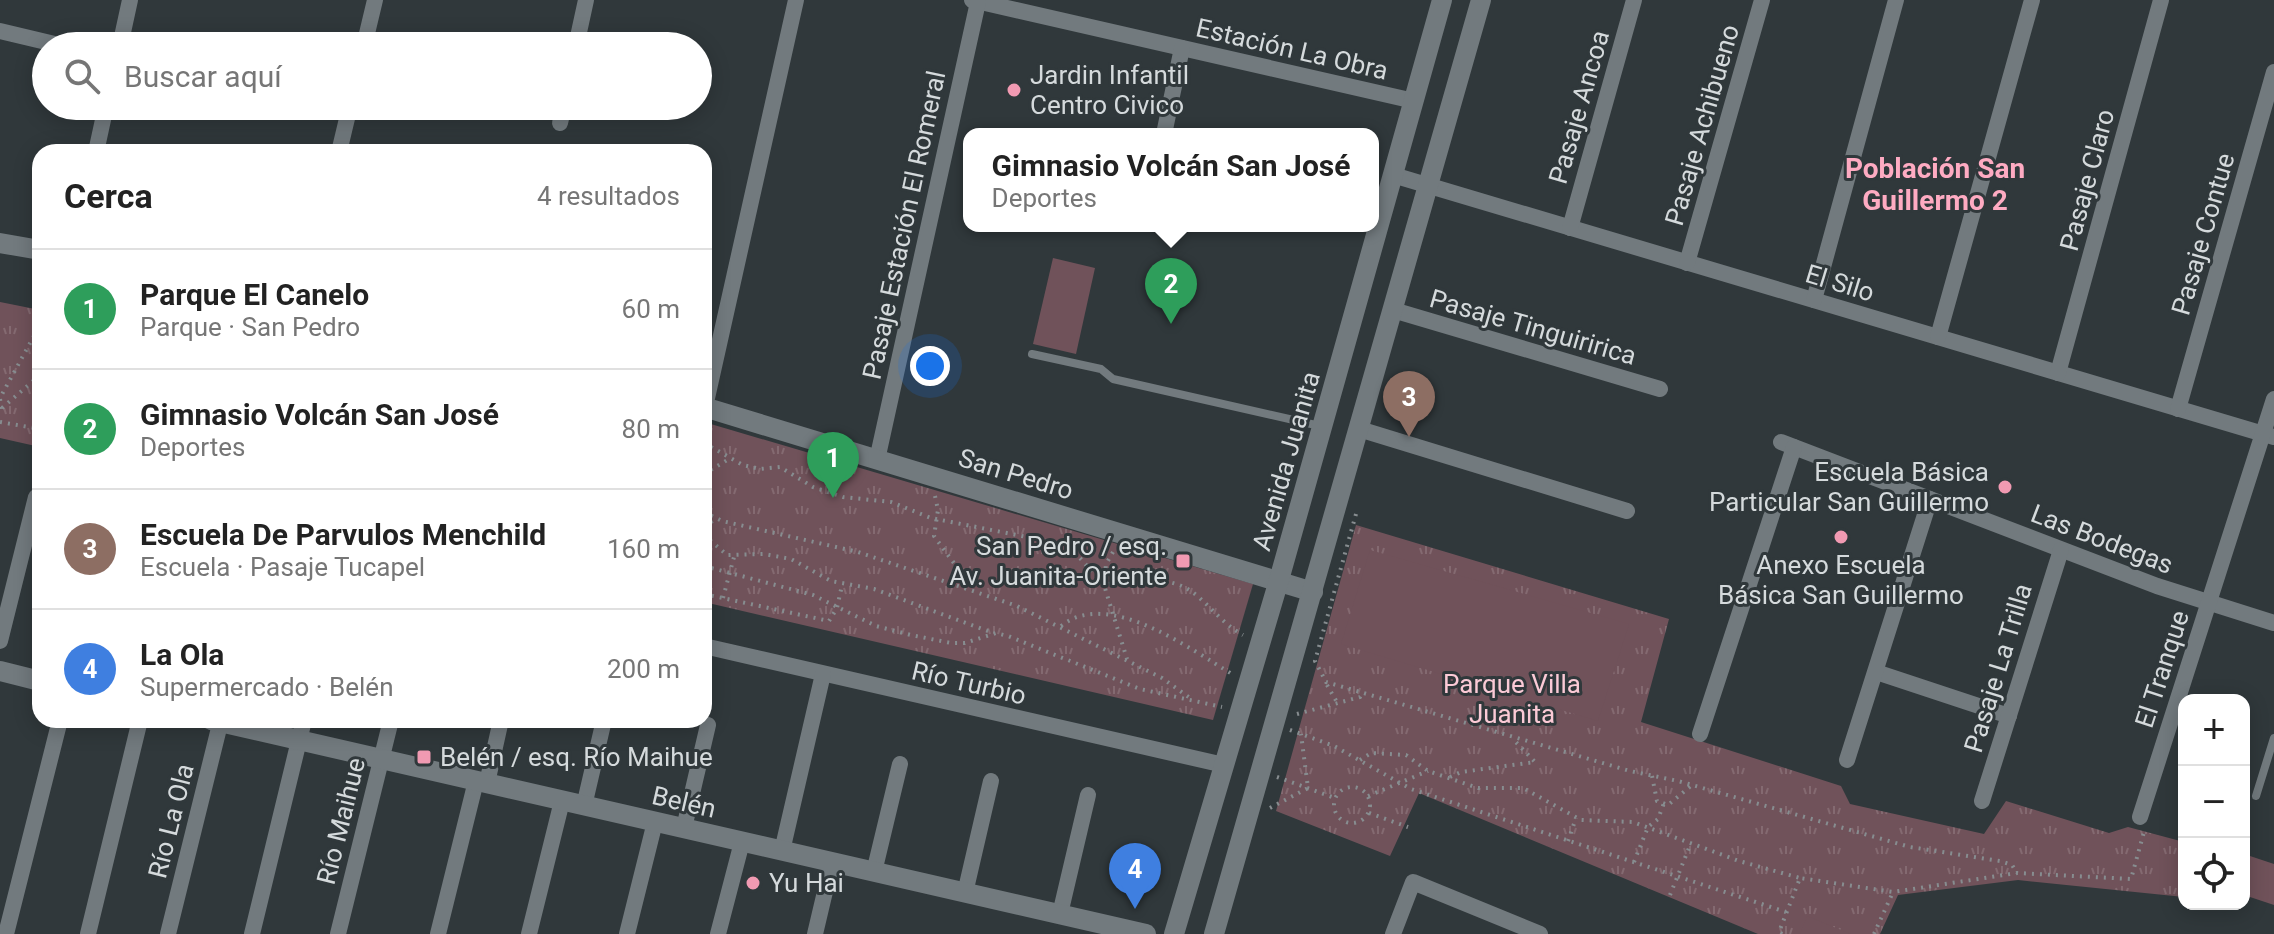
<!DOCTYPE html>
<html lang="es">
<meta charset="utf-8">
<style>
body{margin:0;font-family:Roboto,sans-serif;background:#f6f6f6;color:#222}
.controls{position:absolute;right:24px;bottom:24px;display:grid;overflow:hidden;border-radius:16px;box-shadow:0 4px 20px #0003}
.controls button{width:72px;height:72px;display:grid;place-items:center;padding:0;border:0;border-bottom:2px solid #e0e0e0;background:#fff;color:#222;font:40px sans-serif}
.you{position:absolute;left:930px;top:366px;width:28px;height:28px;margin:-20px;border:6px solid #fff;border-radius:50%;background:#1a73e8;box-shadow:0 0 0 12px #1a73e833}
.badge{display:grid;place-items:center;width:52px;height:52px;border-radius:50%;background:#7f5863;color:#fff;font-size:26px;font-weight:700}
.pin{position:absolute;translate:-50% -66px;filter:drop-shadow(0 2px 4px #0008)}
.pin::after{content:'';position:absolute;top:42px;width:28px;height:24px;background:inherit;clip-path:polygon(0 0,100% 0,50% 100%)}
.popup{position:absolute;left:963px;top:128px;width:416px;height:104px;box-sizing:border-box;display:grid;place-content:center;border-radius:16px;background:#fff;filter:drop-shadow(0 2px 6px #0005);font-size:26px;white-space:nowrap;color:#767676}
.popup b{font-size:30px;color:#222}
.popup::after{content:'';position:absolute;left:50%;top:100%;margin-left:-16px;border:16px solid transparent;border-top-color:#fff}
.list{margin:0;padding:0;list-style:none}
h2{display:flex;justify-content:space-between;align-items:center;height:104px;margin:0;padding:0 32px;font-size:34px}
h2 small{font-size:26px;font-weight:400;color:#767676}
.list li{display:grid;grid-template-columns:52px 1fr auto;gap:24px;align-items:center;box-sizing:border-box;height:120px;padding:0 32px;border-top:2px solid #e0e0e0}
.list b{display:block;font-size:30px;white-space:nowrap}
.list p{margin:0;font-size:26px;white-space:nowrap;color:#767676}
.list em{font-size:26px;font-style:normal;color:#767676}
.icon{flex:none;width:44px;height:44px;fill:none;stroke:currentColor;stroke-width:2;stroke-linecap:round;stroke-linejoin:round}
.map{position:relative;flex:none;width:2274px;height:934px;overflow:hidden}
.search{position:absolute;background:#fff;box-shadow:0 4px 20px #0003;left:32px;top:32px;width:680px;height:88px;display:flex;align-items:center;gap:20px;box-sizing:border-box;padding:0 28px;border-radius:44px;color:#767676;font-size:30px}
.panel{position:absolute;background:#fff;box-shadow:0 4px 20px #0003;left:32px;top:144px;width:680px;height:584px;border-radius:24px}
.map>svg:first-child{display:block}
</style>
<div class="map">
<svg width="2274" height="934" viewBox="0 0 2274 934">
<defs>
<pattern id="park-tufts" width="24" height="20" patternUnits="userSpaceOnUse" patternTransform="scale(2)"><rect width="24" height="20" fill="#70525a"/><path d="M3 7l-1-3M5 7V3M7 7l1-3M15 17l-1-3M17 17v-4M19 17l1-3" fill="none" stroke="#846a71"/></pattern>
</defs>
<rect width="100%" height="100%" fill="#30383b"/>
<g fill="url(#park-tufts)">
<polygon points="0,302 40,310 40,447 0,438"/>
<polygon points="704,422 1253,584 1213,720 704,602"/>
<polygon points="1356,525 1669,619 1641,722 1841,786 1850,804 1984,834 2006,801 2109,833 2128,827 2184,842 2184,897 2018,880 1898,895 1880,934 1758,934 1419,793 1390,856 1276,811"/>
</g>
<g fill="#70525a">
<polygon points="1053,258 1095,268 1076,354 1033,344"/>
<polygon points="1370,550 1629,624 1598,721 1341,644"/>
<polygon points="2244,854 2274,864 2274,905 2244,895"/>
<polygon points="1807,916 1851,934 1800,934"/>
</g>
<g fill="none" stroke-linecap="round" stroke-linejoin="round">
<g stroke="#878d90" stroke-width="4" stroke-dasharray="2 6" stroke-linecap="butt">
<polyline points="2,408 40,375"/>
<polyline points="1,409 0,398 40,325"/>
<polyline points="0,422 40,429"/>
<polyline points="704,443 743,465 760,469 780,467 813,487 843,497 891,502 931,518 1057,543 1079,557 1104,585 1127,659"/>
<polyline points="704,474 729,459"/>
<polyline points="935,496 938,510 934,536 959,570 966,589"/>
<polyline points="704,512 722,521 858,552 1017,606 1162,678 1190,698"/>
<polyline points="1356,514 1315,661 1326,682 1630,771 1678,781 1910,847 2000,861 2012,865 2017,873"/>
<polyline points="704,526 716,519"/>
<polyline points="704,535 727,555 764,554 791,559 831,581 874,589 993,633"/>
<path d="M 1113,552 L 1106,564 L 1104,585 C 1133,578 1171,575 1195,594 C 1212,608 1223,624 1243,635"/>
<polyline points="704,566 813,595 876,626 911,635 951,643 965,643 996,633 1008,636 1140,689 1222,707"/>
<polyline points="704,594 829,621 837,608 842,585"/>
<polyline points="723,598 734,557"/>
<path d="M 1061,626 C 1108,588 1190,649 1232,674"/>
<polyline points="1327,685 1338,704"/>
<polyline points="1297,714 1360,697 1362,693"/>
<polyline points="1290,730 1334,746 1411,789 1786,912"/>
<polyline points="1360,760 1371,753 1406,755 1428,771 1478,788 1523,788 1581,820 1633,822 1739,861 1800,878"/>
<polyline points="1652,776 1657,801 1668,805 1692,785"/>
<polyline points="1277,777 1335,798"/>
<polyline points="1450,777 1461,772 1535,762 1513,739"/>
<circle cx="1352" cy="805" r="18"/>
<polyline points="1368,796 1428,771"/>
<polyline points="1270,808 1308,788 1301,734"/>
<polyline points="1369,813 1408,827"/>
<polyline points="1568,841 1576,818"/>
<polyline points="1634,862 1648,827 1658,819 1664,803"/>
<polyline points="1670,895 1691,843"/>
<polyline points="1782,934 1779,932 1800,878 1893,892 2017,873 2131,879 2144,832"/>
<polyline points="1874,934 1893,892"/>
</g>
<g stroke="#727a7e" stroke-width="8">
<polyline points="1032,354 1101,369 1113,379 1320,426"/>
<polyline points="2256,796 2274,738"/>
</g>
<g stroke="#727a7e" stroke-width="16">
<polyline points="972,0 1414,101"/>
<polyline points="0,31 63,46"/>
<polyline points="120,46 130,0"/>
<polyline points="364,46 375,0"/>
<polyline points="576,46 586,0"/>
<polyline points="560,123 564,106"/>
<polyline points="1164,134 1182,48"/>
<polyline points="96,152 106,106"/>
<polyline points="339,152 350,106"/>
<polyline points="1393,175 2274,437"/>
<polyline points="1570,228 1634,0"/>
<polyline points="1687,263 1762,0"/>
<polyline points="1814,300 1896,0"/>
<polyline points="1393,310 1660,389"/>
<polyline points="1938,337 2032,0"/>
<polyline points="2058,373 2161,0"/>
<polyline points="705,407 796,0"/>
<polyline points="2178,409 2274,72"/>
<polyline points="1359,429 1627,511"/>
<polyline points="1781,442 2157,586 2274,623"/>
<polyline points="877,460 978,2"/>
<polyline points="0,641 36,497"/>
<polyline points="704,646 1224,765"/>
<polyline points="1876,672 2009,716"/>
<polyline points="1700,734 1794,447"/>
<polyline points="1847,760 1930,499"/>
<polyline points="487,783 501,720"/>
<polyline points="1982,801 2061,550"/>
<polyline points="584,806 604,720"/>
<polyline points="2140,817 2274,399"/>
<polyline points="684,828 708,725"/>
<polyline points="782,851 823,674"/>
<polyline points="874,872 900,764"/>
<polyline points="965,893 991,781"/>
<polyline points="1060,914 1088,795"/>
<polyline points="6,934 60,720"/>
<polyline points="88,934 140,720"/>
<polyline points="168,934 221,720"/>
<polyline points="252,934 304,720"/>
<polyline points="338,934 391,720"/>
<polyline points="438,934 476,781"/>
<polyline points="529,934 562,801"/>
<polyline points="627,934 655,822"/>
<polyline points="718,934 742,842"/>
<polyline points="815,934 832,862"/>
<polyline points="1393,934 1413,882 1540,934"/>
</g>
<g stroke="#727a7e" stroke-width="20">
<polyline points="0,243 40,250"/>
<polyline points="704,407 1313,592"/>
<polyline points="0,671 40,681"/>
<polyline points="211,720 1146,934"/>
<polyline points="1174,934 1279,580 1442,0"/>
<polyline points="1214,934 1481,0"/>
</g>
</g>
<g fill="#f19ab2" stroke="#30383b" stroke-width="3">
<circle cx="1014" cy="90" r="8"/>
<circle cx="2005" cy="487" r="8"/>
<circle cx="1841" cy="537" r="8"/>
<rect x="1175" y="553" width="16" height="16" rx="4"/>
<rect x="416" y="749" width="16" height="16" rx="4"/>
<circle cx="753" cy="883" r="8"/>
</g>
<g text-anchor="middle" stroke-width="6" stroke-linejoin="round" paint-order="stroke">
<g font-size="26" fill="#d5dadc" stroke="#30383b">
<text transform="translate(1292 49) rotate(13)" y="9">Estación La Obra</text>
<text transform="translate(1579 107) rotate(-74)" y="9">Pasaje Ancoa</text>
<text transform="translate(1702 125) rotate(-74)" y="9">Pasaje Achibueno</text>
<text transform="translate(2087 180) rotate(-75)" y="9">Pasaje Claro</text>
<text transform="translate(904 225) rotate(-78)" y="9">Pasaje Estación El Romeral</text>
<text transform="translate(2203 234) rotate(-74)" y="9">Pasaje Contue</text>
<text transform="translate(1840 283) rotate(17)" y="9">El Silo</text>
<text transform="translate(1533 327) rotate(16)" y="9">Pasaje Tinguiririca</text>
<text transform="translate(1286 461) rotate(-74)" y="9">Avenida Juanita</text>
<text transform="translate(1016 474) rotate(17)" y="9">San Pedro</text>
<text transform="translate(2102 539) rotate(21)" y="9">Las Bodegas</text>
<text transform="translate(1998 668) rotate(-73)" y="9">Pasaje La Trilla</text>
<text transform="translate(2162 669) rotate(-72)" y="9">El Tranque</text>
<text transform="translate(969 683) rotate(13)" y="9">Río Turbio</text>
<text transform="translate(684 802) rotate(13)" y="9">Belén</text>
<text transform="translate(171 821) rotate(-76)" y="9">Río La Ola</text>
<text transform="translate(341 821) rotate(-76)" y="9">Río Maihue</text>
</g>
<g font-size="26" fill="#d5dadc" stroke="#30383b" text-anchor="start">
<text x="1030" y="84">Jardin Infantil<tspan x="1030" dy="30">Centro Civico</tspan></text>
<text x="1989" y="481" text-anchor="end">Escuela Básica<tspan x="1989" dy="30">Particular San Guillermo</tspan></text>
<text x="1167" y="555" text-anchor="end">San Pedro / esq.<tspan x="1167" dy="30">Av. Juanita-Oriente</tspan></text>
<text x="1841" y="574" text-anchor="middle">Anexo Escuela<tspan x="1841" dy="30">Básica San Guillermo</tspan></text>
<text x="440" y="766">Belén / esq. Río Maihue</text>
<text x="769" y="892">Yu Hai</text>
</g>
<g font-size="26" fill="#fbcad6" stroke="#30383b">
<text x="1512" y="693">Parque Villa<tspan x="1512" dy="30">Juanita</tspan></text>
</g>
<g font-size="28" font-weight="bold" fill="#feabc2" stroke="#30383b">
<text x="1935" y="178">Población San<tspan x="1935" dy="32">Guillermo 2</tspan></text>
</g>
</g>
</svg>
<div class="controls">
<button>+</button>
<button>−</button>
<button><svg class="icon" aria-label="locate" viewBox="0 0 24 24"><circle cx="12" cy="12" r="6"/><path d="M12 2v4M12 18v4M2 12h4M18 12h4"/></svg></button>
</div>
<div class="you"></div>
<div class="pin badge" style="left:833px;top:498px;background:#2e9e5b">1</div>
<div class="pin badge" style="left:1171px;top:324px;background:#2e9e5b">2</div>
<div class="popup"><b>Gimnasio Volcán San José</b>Deportes</div>
<div class="pin badge" style="left:1409px;top:437px;background:#8d6e63">3</div>
<div class="pin badge" style="left:1135px;top:909px;background:#3f7fe0">4</div>
<div class="search"><svg class="icon" aria-label="search" viewBox="0 0 24 24"><circle cx="10" cy="10" r="6"/><path d="M15 15l6 6"/></svg>Buscar aquí</div>
<section class="panel">
<h2>Cerca<small>4 resultados</small></h2>
<ul class="list">
<li><span class="badge" style="background:#2e9e5b">1</span><div><b>Parque El Canelo</b><p>Parque · San Pedro</p></div><em>60 m</em></li>
<li><span class="badge" style="background:#2e9e5b">2</span><div><b>Gimnasio Volcán San José</b><p>Deportes</p></div><em>80 m</em></li>
<li><span class="badge" style="background:#8d6e63">3</span><div><b>Escuela De Parvulos Menchild</b><p>Escuela · Pasaje Tucapel</p></div><em>160 m</em></li>
<li><span class="badge" style="background:#3f7fe0">4</span><div><b>La Ola</b><p>Supermercado · Belén</p></div><em>200 m</em></li>
</ul>
</section>
</div>
